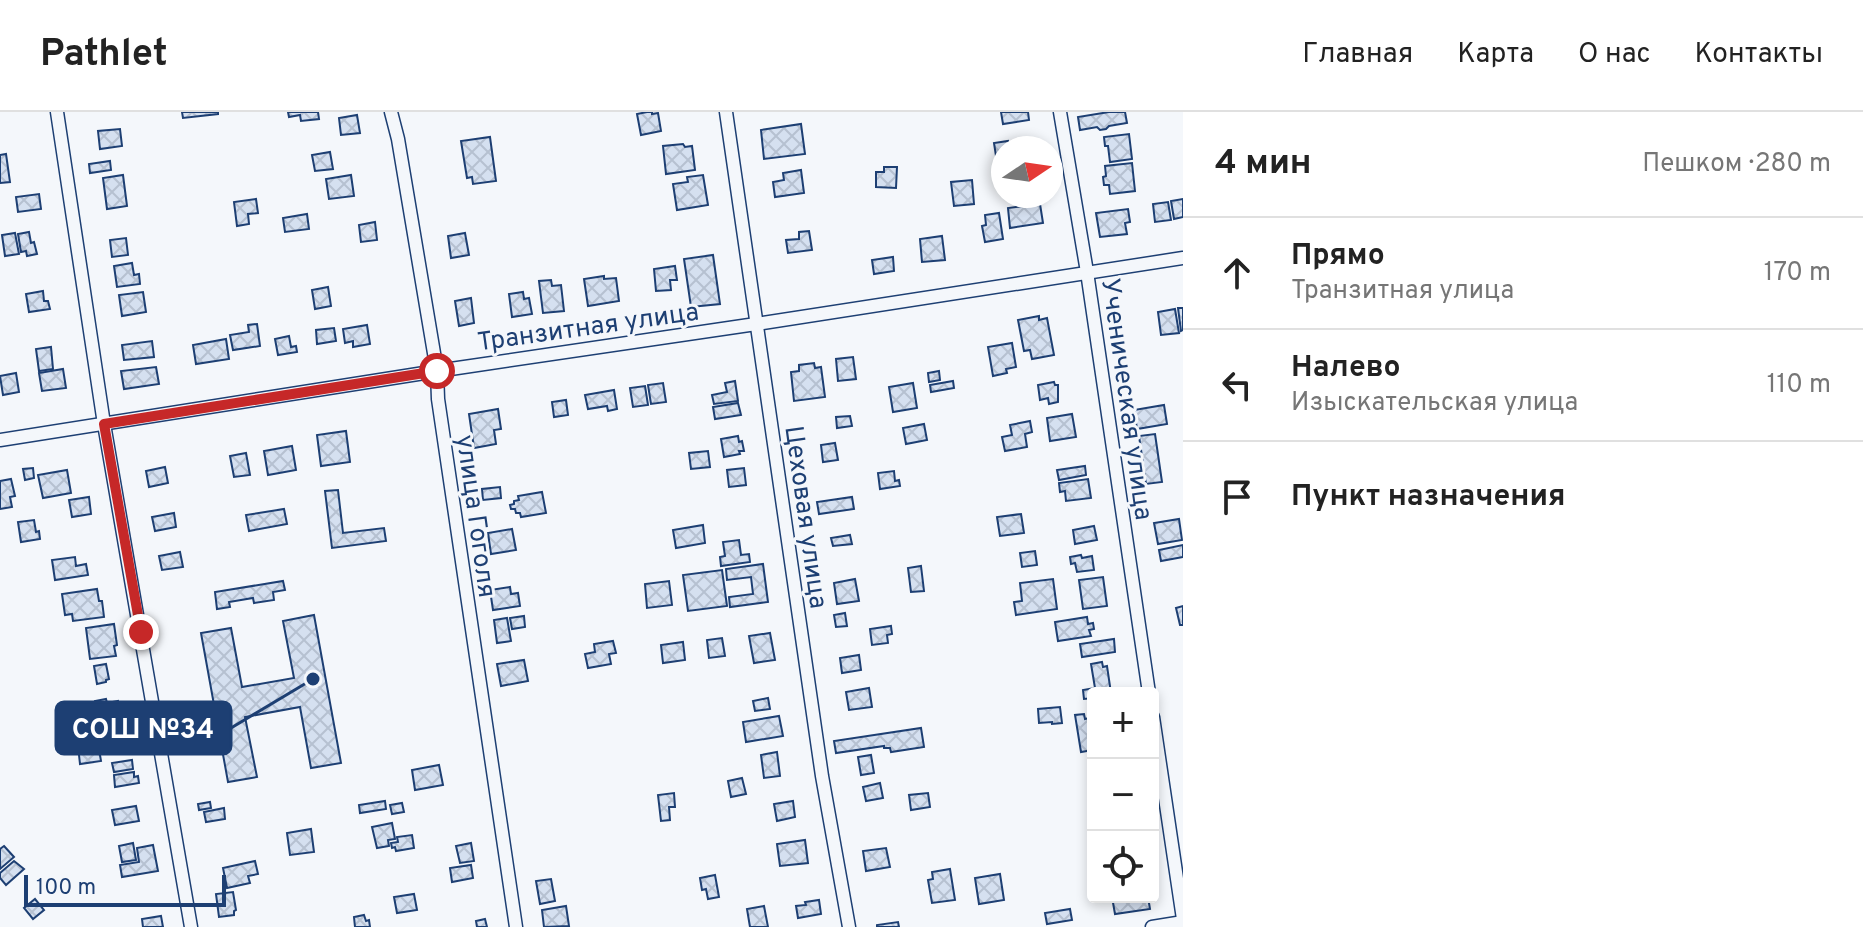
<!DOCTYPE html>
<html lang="ru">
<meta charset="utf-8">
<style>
body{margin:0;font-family:Overpass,sans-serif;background:#f2f2f2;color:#222}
.controls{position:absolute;right:24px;bottom:24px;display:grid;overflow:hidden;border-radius:8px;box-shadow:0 4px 12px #0003}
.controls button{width:72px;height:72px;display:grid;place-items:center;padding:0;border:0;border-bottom:2px solid #e0e0e0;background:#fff;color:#222;font:40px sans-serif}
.compass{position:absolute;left:991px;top:24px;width:72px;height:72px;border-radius:50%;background:#fff;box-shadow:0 4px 12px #0003;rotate:77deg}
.scale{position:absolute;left:24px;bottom:20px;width:202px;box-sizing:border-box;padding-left:8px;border:4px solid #1d3f73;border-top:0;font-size:22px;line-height:28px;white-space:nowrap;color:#1d3f73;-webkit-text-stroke:6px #f4f7fb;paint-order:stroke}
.stop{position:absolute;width:24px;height:24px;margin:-18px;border:6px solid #c62828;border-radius:50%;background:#fff}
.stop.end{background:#c62828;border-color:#fff;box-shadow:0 2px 8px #0008}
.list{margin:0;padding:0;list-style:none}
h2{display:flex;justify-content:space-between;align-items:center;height:104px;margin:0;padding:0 32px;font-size:34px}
h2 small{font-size:26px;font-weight:400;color:#767676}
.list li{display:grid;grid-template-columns:52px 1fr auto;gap:24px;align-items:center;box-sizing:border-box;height:112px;padding:0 32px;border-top:2px solid #e0e0e0}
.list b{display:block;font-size:30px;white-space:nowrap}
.list p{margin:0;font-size:26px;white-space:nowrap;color:#767676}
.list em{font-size:26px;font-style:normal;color:#767676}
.icon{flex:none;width:44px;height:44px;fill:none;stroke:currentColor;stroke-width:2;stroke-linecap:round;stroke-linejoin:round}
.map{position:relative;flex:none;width:1183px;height:815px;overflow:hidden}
header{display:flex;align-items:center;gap:48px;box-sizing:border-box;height:112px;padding:0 40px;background:#fff;border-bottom:2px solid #e0e0e0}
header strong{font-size:38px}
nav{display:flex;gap:44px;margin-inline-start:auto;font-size:28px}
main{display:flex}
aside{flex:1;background:#fff}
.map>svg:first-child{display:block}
</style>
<header>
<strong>Pathlet</strong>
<nav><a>Главная</a><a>Карта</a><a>О нас</a><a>Контакты</a></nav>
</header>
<main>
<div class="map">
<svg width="1183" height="815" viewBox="0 0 1183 815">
<defs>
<pattern id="building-cross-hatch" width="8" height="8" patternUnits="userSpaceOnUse" patternTransform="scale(2)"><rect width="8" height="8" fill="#d5e0f0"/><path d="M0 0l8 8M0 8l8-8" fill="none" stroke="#b6c1d1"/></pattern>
</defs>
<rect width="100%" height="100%" fill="#f4f7fb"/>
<g fill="url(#building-cross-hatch)" stroke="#1d3f73" stroke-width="2">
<polygon points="182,0 218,0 218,2 183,6"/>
<polygon points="288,0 318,0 319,7 301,9 300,3 289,5"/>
<polygon points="647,0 652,0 652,2 658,1 661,19 641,23 637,2"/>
<polygon points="1001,0 1028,0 1029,8 1003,12"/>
<polygon points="1109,0 1125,0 1127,11 1109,14 1106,17 1100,18 1097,15 1080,18 1078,5"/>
<polygon points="357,3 360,21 341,23 339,6"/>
<polygon points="801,12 805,42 764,47 761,18"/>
<polygon points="120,17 122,34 100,37 98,19"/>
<polygon points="1129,22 1132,47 1110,50 1108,34 1105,34 1104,25"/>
<polygon points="490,25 496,69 473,72 472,65 467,66 461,29"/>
<polygon points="1008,29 1009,36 1003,36 1003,42 996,44 994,31"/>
<polygon points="683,32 685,35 692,34 695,58 666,62 663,34"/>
<polygon points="330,40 333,57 315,59 312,43"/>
<polygon points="6,42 10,70 0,71 0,43"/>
<polygon points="110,49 111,58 90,61 89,52"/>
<polygon points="1132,51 1135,79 1110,82 1109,73 1104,73 1103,65 1106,64 1105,54"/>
<polygon points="884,55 897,55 896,76 876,75 876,60 884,60"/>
<polygon points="801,58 804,81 775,85 773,70 784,68 783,61"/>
<polygon points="123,63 127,94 107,97 103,66"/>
<polygon points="351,63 354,84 329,87 326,67"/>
<polygon points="703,63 708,93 677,98 673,72 688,70 687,65"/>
<polygon points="972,68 974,92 954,94 951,70"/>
<polygon points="39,82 41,97 18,100 16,85"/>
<polygon points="256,87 258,101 248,102 249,112 237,114 234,90"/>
<polygon points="1183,87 1183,105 1174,107 1171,89"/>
<polygon points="1168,90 1171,108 1155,110 1153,92"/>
<polygon points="1040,92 1043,111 1010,116 1008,96"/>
<polygon points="1128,97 1130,110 1125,111 1127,122 1100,125 1096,101"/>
<polygon points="999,101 1003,127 985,130 982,114 986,113 985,103"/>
<polygon points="307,102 309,117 285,120 283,106"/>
<polygon points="375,110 377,128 361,130 359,113"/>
<polygon points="809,119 812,138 788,141 786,128 799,127 799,120"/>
<polygon points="29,120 31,131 34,130 37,142 27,144 26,139 21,140 18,122"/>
<polygon points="15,121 19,142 5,144 2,123"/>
<polygon points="465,121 469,143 451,146 448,124"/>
<polygon points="942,124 945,148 922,150 920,127"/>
<polygon points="126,126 128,143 112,145 110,128"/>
<polygon points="713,143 720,192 691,195 684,147"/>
<polygon points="893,145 894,159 874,162 872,148"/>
<polygon points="132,151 134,163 139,162 140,172 117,175 114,154"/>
<polygon points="675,154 677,168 670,168 671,178 656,179 654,157"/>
<polygon points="604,164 604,167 616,166 619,189 588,194 584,167"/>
<polygon points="551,168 552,174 561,173 564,199 543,201 539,169"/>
<polygon points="328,175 331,194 315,197 312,178"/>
<polygon points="43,179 44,189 48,189 50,197 29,200 26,182"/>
<polygon points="143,180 146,200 122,204 119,183"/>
<polygon points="523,180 524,187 529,186 532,202 512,205 509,182"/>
<polygon points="471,186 474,211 459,214 455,189"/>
<polygon points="1178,196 1183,196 1183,218 1181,219"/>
<polygon points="1175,197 1179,221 1161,223 1158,200"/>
<polygon points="1039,204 1039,208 1047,206 1054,243 1032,247 1030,238 1024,239 1018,208"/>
<polygon points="257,212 260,234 233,238 230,223 249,220 248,213"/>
<polygon points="367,213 370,232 353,235 353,229 345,231 343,217"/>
<polygon points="334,216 336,229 317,232 316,218"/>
<polygon points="289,224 291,235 296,234 297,240 278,243 275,227"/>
<polygon points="226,227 229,247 196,252 193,233"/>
<polygon points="152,229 154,245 124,248 122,233"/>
<polygon points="1012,231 1016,255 1006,257 1007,261 993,264 988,235"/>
<polygon points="51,235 53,257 39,259 36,237"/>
<polygon points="853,245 856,267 838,269 836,247"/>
<polygon points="814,251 815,256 821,255 825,285 794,289 791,260 799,259 799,253"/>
<polygon points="156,255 159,272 124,277 121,259"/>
<polygon points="63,257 66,276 42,279 39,261"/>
<polygon points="939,259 940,268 929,270 928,261"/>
<polygon points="16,261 19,280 3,283 0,264"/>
<polygon points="735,269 738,289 714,292 712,283 727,280 725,271"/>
<polygon points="953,269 954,276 931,280 930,273"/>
<polygon points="1054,270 1055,273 1058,273 1058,290 1049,292 1048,286 1040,288 1038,273"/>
<polygon points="663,271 666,290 651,292 648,273"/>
<polygon points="913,271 917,296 893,300 889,275"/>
<polygon points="645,274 648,293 633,295 630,276"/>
<polygon points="614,278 617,297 608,299 607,294 588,297 585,283"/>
<polygon points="566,288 568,303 554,305 552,290"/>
<polygon points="738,291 741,303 715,307 713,295"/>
<polygon points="1164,293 1167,312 1137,317 1134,298"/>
<polygon points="498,297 501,317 494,318 496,332 474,336 469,302"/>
<polygon points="1072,302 1076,325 1050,329 1047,306"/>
<polygon points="850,304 852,314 837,316 836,305"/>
<polygon points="1030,309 1032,320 1025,322 1027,335 1005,339 1002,325 1012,323 1010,313"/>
<polygon points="924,312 927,328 906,332 903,316"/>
<polygon points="346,319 350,350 321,354 317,323"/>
<polygon points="1155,322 1162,370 1146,372 1139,324"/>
<polygon points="738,324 739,330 742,329 744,339 739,339 740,342 724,345 721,327"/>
<polygon points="835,331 838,348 823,350 821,333"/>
<polygon points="292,334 296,358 268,363 264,339"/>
<polygon points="708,339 710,355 691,357 689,341"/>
<polygon points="246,341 250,363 234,365 230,344"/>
<polygon points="1085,354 1086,363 1059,368 1057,358"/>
<polygon points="165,355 168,371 149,375 146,359"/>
<polygon points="33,356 34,366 25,368 23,357"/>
<polygon points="744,356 746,373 729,375 727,358"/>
<polygon points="67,358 71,381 43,386 38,363"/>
<polygon points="894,359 895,369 899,368 900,374 880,377 878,361"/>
<polygon points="11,367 15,384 10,385 12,395 0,397 0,369"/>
<polygon points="1088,367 1091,386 1066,389 1065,379 1060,380 1059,371"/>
<polygon points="500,375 501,386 483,388 482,377"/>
<polygon points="338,378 343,421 384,416 386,429 332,436 325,379"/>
<polygon points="542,380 546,401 521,405 520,401 516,401 515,397 511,397 510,393 514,392 514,389 519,388 518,384"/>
<polygon points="89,385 91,402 72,405 69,388"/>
<polygon points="852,385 854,397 819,402 817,390"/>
<polygon points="284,397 287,412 249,419 246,403"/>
<polygon points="174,401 176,415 155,419 152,405"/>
<polygon points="1021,402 1024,421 1000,424 997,405"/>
<polygon points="1179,407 1182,428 1158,432 1154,411"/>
<polygon points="34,408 36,420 39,419 40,427 21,430 18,410"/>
<polygon points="703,413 705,431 676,436 673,418"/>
<polygon points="1094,414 1097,428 1075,432 1073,418"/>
<polygon points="512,417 516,438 491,442 488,421"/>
<polygon points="850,423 852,432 833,434 831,426"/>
<polygon points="739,428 741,443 749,442 750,450 721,454 720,445 725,444 723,430"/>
<polygon points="1183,433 1183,445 1161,449 1159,438"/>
<polygon points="1035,439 1037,453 1022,455 1020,441"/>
<polygon points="180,440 183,455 162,458 159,444"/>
<polygon points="1081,443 1082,446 1092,444 1094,458 1077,460 1075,451 1071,452 1070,445"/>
<polygon points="75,445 76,454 86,452 88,463 55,468 52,448"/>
<polygon points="763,452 768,490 730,495 729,485 753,482 751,465 727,468 726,457"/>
<polygon points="921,454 924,479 911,480 908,456"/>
<polygon points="722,458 727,494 688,499 683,463"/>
<polygon points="1103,465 1107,494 1083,497 1079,468"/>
<polygon points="855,467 859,489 837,492 834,471"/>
<polygon points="1053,467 1057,497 1016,503 1014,490 1022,489 1020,471"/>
<polygon points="283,469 285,478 273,480 274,488 254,491 253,486 229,490 230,495 217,497 215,480"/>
<polygon points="669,469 672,493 647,496 645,472"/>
<polygon points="510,475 511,482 518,481 520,494 493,498 490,478"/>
<polygon points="97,477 99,489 102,489 104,505 73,509 72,502 65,503 62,482"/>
<polygon points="1183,494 1183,513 1180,513 1176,496"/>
<polygon points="845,501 847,514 836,515 834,503"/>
<polygon points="314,503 341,651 311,656 300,595 245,605 257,665 228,670 201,521 231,516 242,575 294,566 283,509"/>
<polygon points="524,504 525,515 512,517 510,506"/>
<polygon points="1087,505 1088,512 1093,511 1094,517 1089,518 1091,524 1058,529 1055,510"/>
<polygon points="507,506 511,529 497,531 494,508"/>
<polygon points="114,512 117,533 114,534 116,544 90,547 86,516"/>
<polygon points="891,514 892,522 887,523 888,531 872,533 870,517"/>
<polygon points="770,521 775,548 754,551 749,524"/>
<polygon points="722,526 725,544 709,546 707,528"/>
<polygon points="1114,527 1115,540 1082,545 1080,532"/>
<polygon points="613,529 616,541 609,542 611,552 588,556 585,542 595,540 594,532"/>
<polygon points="683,530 685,548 663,551 661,533"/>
<polygon points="859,543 861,558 842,561 840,546"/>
<polygon points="524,548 528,569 501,574 497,552"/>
<polygon points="1102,550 1103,555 1107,554 1111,581 1093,581 1093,586 1084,587 1083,578 1095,576 1091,552"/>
<polygon points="106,552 109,567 106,568 106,570 97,572 94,554"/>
<polygon points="869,576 872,595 849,598 846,580"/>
<polygon points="768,586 770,597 755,599 753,589"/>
<polygon points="106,587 107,591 118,589 121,609 98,612 95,589"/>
<polygon points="1060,595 1062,611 1052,612 1052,610 1039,611 1038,597"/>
<polygon points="1084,602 1085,607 1093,605 1093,638 1081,640 1075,603"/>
<polygon points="779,604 783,624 746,630 743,610"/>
<polygon points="921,616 924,635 891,640 890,636 884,636 884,634 836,641 834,629"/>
<polygon points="98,631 101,649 80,652 78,634"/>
<polygon points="777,640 780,664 764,666 761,643"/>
<polygon points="871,643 874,661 861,663 858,645"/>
<polygon points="132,648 133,657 114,660 112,651"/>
<polygon points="439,653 443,673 415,678 412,658"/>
<polygon points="134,660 134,665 138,664 139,671 115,675 114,663"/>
<polygon points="742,666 746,682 731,685 728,669"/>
<polygon points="880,671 883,686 866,689 863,675"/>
<polygon points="674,681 675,695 669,695 670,708 661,709 658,683"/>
<polygon points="928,681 930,695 911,698 909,683"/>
<polygon points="385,689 386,697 360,701 359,693"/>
<polygon points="793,689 795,705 777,709 774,692"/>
<polygon points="210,690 211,696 199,698 198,692"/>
<polygon points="402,691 404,700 392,702 390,693"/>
<polygon points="136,694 139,709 115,713 112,698"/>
<polygon points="224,696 225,707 206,710 204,700"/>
<polygon points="392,711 395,727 388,728 389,734 377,736 372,715"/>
<polygon points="311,717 314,740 290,743 287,721"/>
<polygon points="412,723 414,736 396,739 395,735 392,736 391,731 398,730 397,725"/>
<polygon points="805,728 808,751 780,754 777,732"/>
<polygon points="133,731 136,748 122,750 119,734"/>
<polygon points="471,731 474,749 460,751 456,734"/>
<polygon points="153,733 158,759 122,765 120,753 139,750 137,736"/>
<polygon points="4,734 14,745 0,757 0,737"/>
<polygon points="886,736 890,755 866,759 863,739"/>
<polygon points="14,749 24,757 6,773 0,766 0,761"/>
<polygon points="255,749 258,762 248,764 250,771 227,776 223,756"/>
<polygon points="471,753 473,766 452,770 450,756"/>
<polygon points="950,757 955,788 932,791 928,768 933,767 932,760"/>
<polygon points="1000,762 1004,788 979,792 975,766"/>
<polygon points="715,763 719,785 708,787 706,777 702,778 700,766"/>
<polygon points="551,767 555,789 540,792 536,769"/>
<polygon points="233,780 236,798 234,799 234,803 219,805 216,782"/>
<polygon points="414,782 417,798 397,801 394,785"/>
<polygon points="1112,785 1148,785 1150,797 1115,802"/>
<polygon points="35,787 44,798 33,807 24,796"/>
<polygon points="819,788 821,802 798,806 796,794 806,793 805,790"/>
<polygon points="566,794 569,814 544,815 542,798"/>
<polygon points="764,794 768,815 750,815 747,797"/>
<polygon points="1070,797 1072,808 1047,812 1045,801"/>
<polygon points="364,803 366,809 369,808 370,815 355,815 354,805"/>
<polygon points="161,804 163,815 143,815 142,807"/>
<polygon points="485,807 487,815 477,815 476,809"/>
<polygon points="898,810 899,815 877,815 877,813"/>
</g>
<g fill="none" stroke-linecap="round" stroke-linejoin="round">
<g stroke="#1d3f73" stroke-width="15">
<g id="minor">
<polyline points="57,0 104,312 191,815"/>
<polyline points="391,0 398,27 437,259 438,287 516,815"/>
<polyline points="726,0 822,664 849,815"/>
<polyline points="1060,0 1087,160 1149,581"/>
<polyline points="0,328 437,259 756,212 1183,146"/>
<polyline points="1153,605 1183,807"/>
<polyline points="1152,815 1183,810"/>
</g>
</g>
<use href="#minor" stroke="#f4f7fb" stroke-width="12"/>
</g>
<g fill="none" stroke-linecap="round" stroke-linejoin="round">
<polyline stroke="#c62828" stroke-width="10" points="141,520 104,312 437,259"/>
</g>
<g text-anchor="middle" stroke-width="6" stroke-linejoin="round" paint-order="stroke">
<g font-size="26" fill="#1d3f73" stroke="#f4f7fb">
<text transform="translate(588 214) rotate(-8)" y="9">Транзитная улица</text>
<text transform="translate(1128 287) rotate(82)" y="9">Ученическая улица</text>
<text transform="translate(477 404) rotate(82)" y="9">улица Гоголя</text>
<text transform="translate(807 405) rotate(82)" y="9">Цеховая улица</text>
</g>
</g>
<path fill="none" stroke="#1d3f73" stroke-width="3" d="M313 567L231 616"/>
<circle fill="#1d3f73" stroke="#f4f7fb" stroke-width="3" cx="313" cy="567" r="8"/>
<rect fill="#1d3f73" stroke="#1d3f73" stroke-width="3" x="56" y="590" width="175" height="52" rx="8"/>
<g font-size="28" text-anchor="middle" font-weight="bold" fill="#fff">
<text x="143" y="626">СОШ №34</text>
</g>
</svg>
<div class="controls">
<button>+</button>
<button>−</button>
<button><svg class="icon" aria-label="locate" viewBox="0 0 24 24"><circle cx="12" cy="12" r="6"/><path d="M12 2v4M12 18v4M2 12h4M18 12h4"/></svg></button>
</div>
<svg class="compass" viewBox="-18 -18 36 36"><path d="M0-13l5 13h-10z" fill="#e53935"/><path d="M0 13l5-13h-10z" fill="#767676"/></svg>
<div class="scale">100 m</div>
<div class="stop" style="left:437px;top:259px"></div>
<div class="stop end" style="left:141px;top:520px"></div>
</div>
<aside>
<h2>4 мин<small>Пешком · 280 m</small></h2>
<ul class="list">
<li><svg class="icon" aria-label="ahead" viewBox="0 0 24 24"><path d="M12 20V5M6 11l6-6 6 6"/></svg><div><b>Прямо</b><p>Транзитная улица</p></div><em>170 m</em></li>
<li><svg class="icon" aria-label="left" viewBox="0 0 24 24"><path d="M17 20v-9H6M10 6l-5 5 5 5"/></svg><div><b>Налево</b><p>Изыскательская улица</p></div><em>110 m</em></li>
<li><svg class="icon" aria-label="arrive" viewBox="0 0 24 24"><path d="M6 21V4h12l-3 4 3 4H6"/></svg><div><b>Пункт назначения</b></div></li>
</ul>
</aside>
</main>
